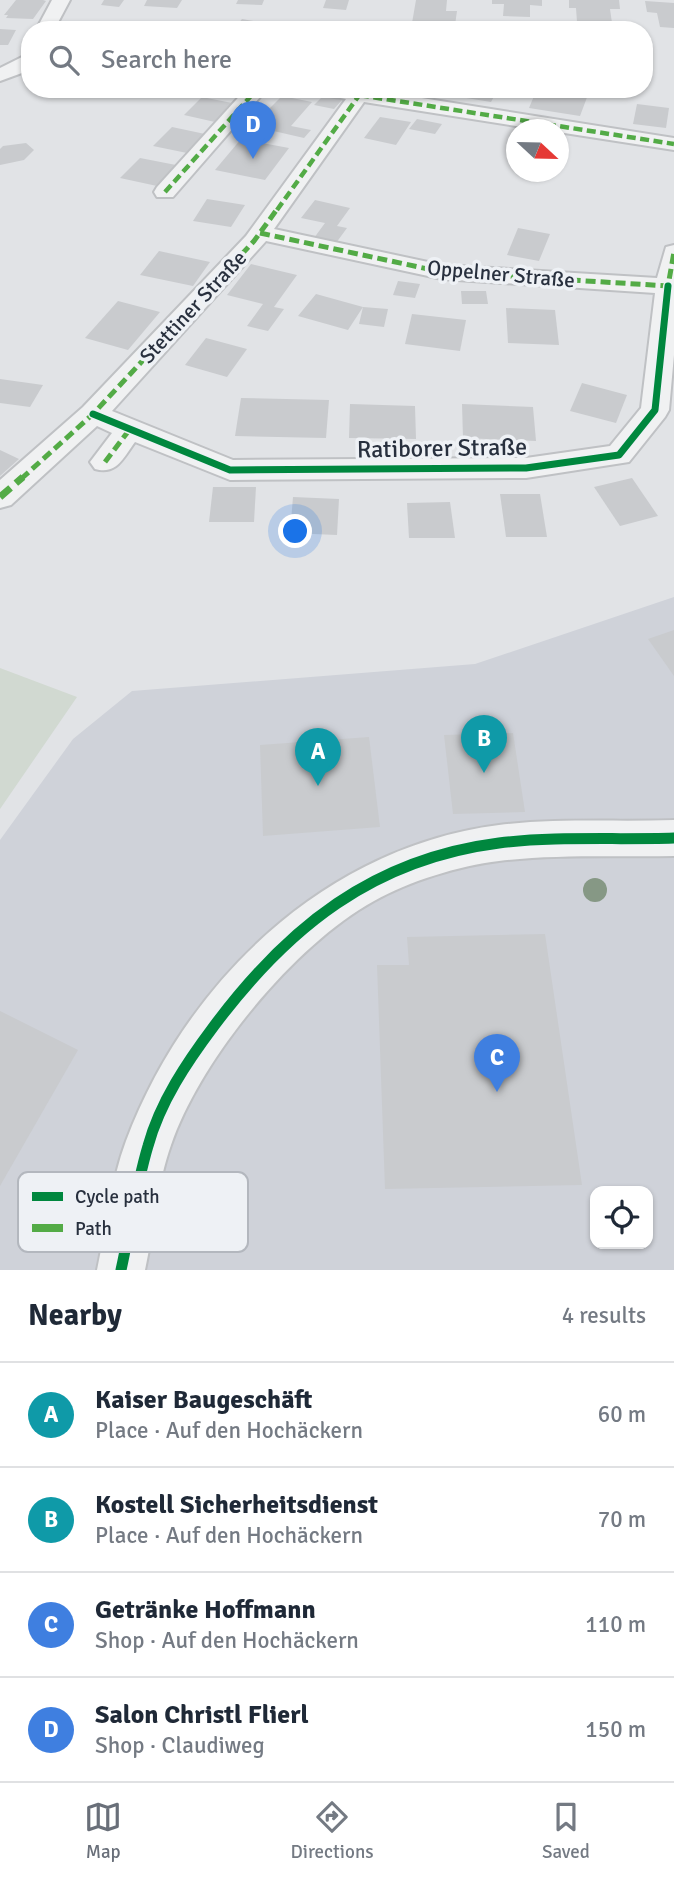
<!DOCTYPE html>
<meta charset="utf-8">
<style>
body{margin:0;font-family:Signika,sans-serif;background:#f6f6f7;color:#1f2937}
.controls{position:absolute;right:21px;bottom:21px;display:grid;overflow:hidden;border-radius:14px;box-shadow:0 2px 5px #0004}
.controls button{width:63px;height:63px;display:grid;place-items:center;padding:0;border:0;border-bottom:2px solid #e0e1e3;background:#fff;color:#1f2937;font:35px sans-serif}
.compass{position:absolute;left:506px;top:119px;width:63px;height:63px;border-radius:50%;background:#fff;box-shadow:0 2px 5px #0004;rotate:112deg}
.you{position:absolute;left:296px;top:532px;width:24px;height:24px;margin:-18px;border:5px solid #fff;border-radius:50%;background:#1a73e8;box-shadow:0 0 0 10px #1a73e833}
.badge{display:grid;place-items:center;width:46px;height:46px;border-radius:50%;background:#696f79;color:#fff;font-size:23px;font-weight:700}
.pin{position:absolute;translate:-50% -58px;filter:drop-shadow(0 2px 4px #0008)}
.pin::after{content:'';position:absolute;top:37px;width:24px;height:21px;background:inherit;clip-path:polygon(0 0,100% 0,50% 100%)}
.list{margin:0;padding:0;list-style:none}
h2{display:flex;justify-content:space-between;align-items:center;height:91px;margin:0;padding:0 28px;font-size:30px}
h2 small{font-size:23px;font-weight:400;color:#747a83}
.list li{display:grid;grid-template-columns:46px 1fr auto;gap:21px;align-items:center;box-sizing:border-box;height:105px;padding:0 28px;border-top:2px solid #e0e1e3}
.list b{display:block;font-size:26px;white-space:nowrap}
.list p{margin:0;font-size:23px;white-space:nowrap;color:#747a83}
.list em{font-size:23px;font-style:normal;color:#747a83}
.icon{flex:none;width:38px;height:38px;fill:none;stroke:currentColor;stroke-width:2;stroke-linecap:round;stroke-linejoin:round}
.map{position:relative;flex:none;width:674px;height:1270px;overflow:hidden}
.search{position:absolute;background:#fff;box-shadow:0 2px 5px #0004;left:21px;right:21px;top:21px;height:77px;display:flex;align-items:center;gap:18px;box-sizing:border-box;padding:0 24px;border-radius:28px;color:#747a83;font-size:26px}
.sheet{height:511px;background:#fff}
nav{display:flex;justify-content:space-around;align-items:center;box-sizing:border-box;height:98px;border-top:2px solid #e0e1e3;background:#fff;font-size:19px;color:#747a83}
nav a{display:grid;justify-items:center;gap:4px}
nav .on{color:#696f79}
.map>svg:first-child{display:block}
</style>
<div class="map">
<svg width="674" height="1270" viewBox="0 0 674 1270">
<rect width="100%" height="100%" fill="#e1e3e6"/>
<path fill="#cfd2d9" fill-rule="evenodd" d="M 674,597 L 674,1270 L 0,1270 L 0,840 L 73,739 L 132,691 L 475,664 ZM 595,1191 L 648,1191 L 648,1244 L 595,1244 Z"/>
<polygon fill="#d1d9d1" points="0,668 77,697 0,809"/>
<g fill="#c9cbce">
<polygon points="16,0 43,0 46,1 33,19 6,18 8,15 4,15"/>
<polygon points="104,0 124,0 119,7 101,5"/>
<polygon points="147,0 182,0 177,8 144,6"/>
<polygon points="238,0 264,0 262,5 236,4"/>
<polygon points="326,0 349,0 346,10 323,8"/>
<polygon points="416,0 447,0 446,11 457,11 455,25 412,23"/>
<polygon points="492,0 542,0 542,6 530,5 530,17 503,16 504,4 492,4"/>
<polygon points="569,0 619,0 620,9 610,9 612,23 577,22 576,8 569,8"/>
<polygon points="645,1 674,3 674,28 660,27 657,13 647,12"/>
<polygon points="242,19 265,23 259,30 233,30"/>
<polygon points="88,23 129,26 127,30 83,30"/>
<polygon points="0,29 16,30 8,45 0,45"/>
<polygon points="458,89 498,89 491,102 454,96"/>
<polygon points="537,89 571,89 589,92 580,116 529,108"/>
<polygon points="282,96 312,102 291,126 311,130 304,138 247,125 254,118 266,121 272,114 265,113"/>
<polygon points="323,96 342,100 334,109 314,105"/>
<polygon points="202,97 232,103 215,122 184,115"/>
<polygon points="637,104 669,108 666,128 633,124"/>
<polygon points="380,117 411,122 396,145 364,138"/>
<polygon points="417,119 442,124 435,134 409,129"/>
<polygon points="172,127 205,134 187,153 153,146"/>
<polygon points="241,139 289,148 265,180 215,170"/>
<polygon points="26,143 34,150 24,160 0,165 0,149 3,146"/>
<polygon points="140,158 176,165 157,186 120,178"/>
<polygon points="207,199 245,205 231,227 193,221"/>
<polygon points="315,200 350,208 337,226 347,228 336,243 314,238 325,223 301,218"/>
<polygon points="518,228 550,234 539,261 507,255"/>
<polygon points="159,251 210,262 193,286 140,275"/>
<polygon points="251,264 297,275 274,307 284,309 268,331 247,326 263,304 227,295"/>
<polygon points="398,281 420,284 415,298 393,295"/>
<polygon points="461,291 486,291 488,304 462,304"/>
<polygon points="316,294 363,307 388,309 384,327 359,324 363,307 348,330 298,316"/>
<polygon points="118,301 160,312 128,350 85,338"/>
<polygon points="506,308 555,310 559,345 508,343"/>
<polygon points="412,314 466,320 460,351 405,344"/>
<polygon points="206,338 247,349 227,377 185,365"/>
<polygon points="0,379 43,385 30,407 0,403"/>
<polygon points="582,383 627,395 616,423 570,411"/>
<polygon points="241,398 329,400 326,438 235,436"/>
<polygon points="350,404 415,406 416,439 349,438"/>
<polygon points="462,404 533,407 536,441 463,438"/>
<polygon points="0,450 19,459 0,476"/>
<polygon points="632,478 658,516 620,526 594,487"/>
<polygon points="213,487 256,487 254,522 209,522"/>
<polygon points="500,494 540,494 547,537 506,537"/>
<polygon points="293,497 339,499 337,535 290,533"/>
<polygon points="450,502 455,538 409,538 407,503"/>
<polygon points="674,630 674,676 648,639"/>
<polygon points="513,733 525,812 453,814 444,735"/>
<polygon points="369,737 380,827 263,836 260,745"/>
<polygon points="545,934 582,1185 385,1189 377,965 409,965 407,937"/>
<polygon points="0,1011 78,1050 0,1186"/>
</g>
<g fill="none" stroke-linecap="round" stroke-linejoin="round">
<g stroke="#bfc1c4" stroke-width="4">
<g id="street">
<polygon points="52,0 70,0 54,30 36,30"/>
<polygon points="30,53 30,70 0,81 0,68"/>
<polygon points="246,89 267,89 173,197 157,197 154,192 157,187"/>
<path d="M 310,89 L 365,89 L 674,138 L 674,150 L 558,132 L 558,130 L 541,130 L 364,102 L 274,229 L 442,265 L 657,278 L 666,247 L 674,245 L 674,355 L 669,410 L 665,417 L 629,462 L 526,478 L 230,480 L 135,442 C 123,458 117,475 95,469 L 90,462 L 112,433 L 97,426 L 11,505 L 0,508 L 0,480 L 83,407 L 246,236 L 346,99 L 313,93 ZM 266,241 L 442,279 L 655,293 L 641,408 L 610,446 L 526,458 L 233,460 L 112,411 Z"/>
<path d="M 674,820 L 674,856 C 618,857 554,854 499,861 C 458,866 410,881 374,901 C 294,945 200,1060 171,1145 C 157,1184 154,1230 145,1270 L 97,1270 C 106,1228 111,1181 126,1141 C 186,981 326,847 499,825 C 556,818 617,822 674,820 Z"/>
</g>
</g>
<use href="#street" fill="#f0f1f2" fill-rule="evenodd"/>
<g stroke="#53ab46" stroke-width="4.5" stroke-dasharray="9 4.5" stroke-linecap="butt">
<polyline points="27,64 30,64"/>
<polyline points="320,89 674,144"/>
<polyline points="165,192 257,89"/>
<polyline points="277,210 360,94"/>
</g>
<g stroke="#53ab46" stroke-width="5" stroke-dasharray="10 5" stroke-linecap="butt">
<polyline points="260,233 442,272 668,286 674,252"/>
<polyline points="105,462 130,429"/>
<polyline points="21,479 93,414 254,241 278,208"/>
</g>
<polyline stroke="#53ab46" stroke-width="7" stroke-dasharray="14 7" stroke-linecap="butt" points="0,497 23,477"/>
<g stroke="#eef1f5" stroke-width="10">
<polyline id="cycleway-far1" points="93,414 230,470 526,468 619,455 655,410 668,286"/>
</g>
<g stroke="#eef1f5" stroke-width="16">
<path id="cycleway" d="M 121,1270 C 130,1229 136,1186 148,1146 C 160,1102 187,1062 214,1026 C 288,927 373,859 499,843 C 555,836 617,840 674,838"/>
</g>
<use href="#cycleway-far1" stroke="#00873e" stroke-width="7"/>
<use href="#cycleway" stroke="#00873e" stroke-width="11"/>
</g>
<circle fill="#869885" cx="595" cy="890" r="12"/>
<g text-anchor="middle" stroke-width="7" stroke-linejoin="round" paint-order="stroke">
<g font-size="21" fill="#28303e" stroke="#eef1f5">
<text transform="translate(501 274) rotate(5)" y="7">Oppelner Straße</text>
<text transform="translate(193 307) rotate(-47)" y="7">Stettiner Straße</text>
</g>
<g font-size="24" fill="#28303e" stroke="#eef1f5">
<text transform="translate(442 448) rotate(-1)" y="8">Ratiborer Straße</text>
</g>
</g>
<rect x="18" y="1172" width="230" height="80" rx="10" fill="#eef1f5" stroke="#b3b7be" stroke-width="2"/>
<rect x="32" y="1192" width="31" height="9" fill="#00873e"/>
<rect x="32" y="1224" width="31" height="8" fill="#53ab46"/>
<g font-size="19" fill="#28303e">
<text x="75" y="1203">Cycle path</text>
<text x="75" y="1235">Path</text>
</g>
</svg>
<div class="controls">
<button><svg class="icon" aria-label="locate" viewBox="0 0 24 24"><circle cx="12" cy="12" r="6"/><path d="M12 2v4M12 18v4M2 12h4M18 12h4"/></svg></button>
</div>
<svg class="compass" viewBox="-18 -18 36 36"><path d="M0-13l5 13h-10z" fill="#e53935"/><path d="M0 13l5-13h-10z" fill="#747a83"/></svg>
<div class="you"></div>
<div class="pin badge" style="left:318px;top:786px;background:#0f9aa8">A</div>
<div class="pin badge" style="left:484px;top:773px;background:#0f9aa8">B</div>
<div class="pin badge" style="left:497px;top:1092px;background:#3f7fe0">C</div>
<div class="pin badge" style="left:253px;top:159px;background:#3f7fe0">D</div>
<div class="search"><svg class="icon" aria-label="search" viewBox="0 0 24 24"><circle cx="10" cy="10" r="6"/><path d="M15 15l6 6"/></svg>Search here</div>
</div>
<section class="sheet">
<h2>Nearby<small>4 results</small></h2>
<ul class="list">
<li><span class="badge" style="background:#0f9aa8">A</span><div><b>Kaiser Baugeschäft</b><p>Place · Auf den Hochäckern</p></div><em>60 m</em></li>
<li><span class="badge" style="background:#0f9aa8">B</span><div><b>Kostell Sicherheitsdienst</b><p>Place · Auf den Hochäckern</p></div><em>70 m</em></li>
<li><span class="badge" style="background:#3f7fe0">C</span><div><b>Getränke Hoffmann</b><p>Shop · Auf den Hochäckern</p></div><em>110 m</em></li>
<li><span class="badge" style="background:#3f7fe0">D</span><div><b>Salon Christl Flierl</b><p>Shop · Claudiweg</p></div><em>150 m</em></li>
</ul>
</section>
<nav>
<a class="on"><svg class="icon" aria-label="map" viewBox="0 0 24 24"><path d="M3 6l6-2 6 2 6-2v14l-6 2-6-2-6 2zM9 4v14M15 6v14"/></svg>Map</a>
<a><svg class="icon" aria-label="directions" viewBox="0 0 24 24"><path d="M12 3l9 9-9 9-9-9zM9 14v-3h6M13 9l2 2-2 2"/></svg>Directions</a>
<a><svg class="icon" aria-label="saved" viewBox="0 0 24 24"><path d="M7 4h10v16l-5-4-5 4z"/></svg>Saved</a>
</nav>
